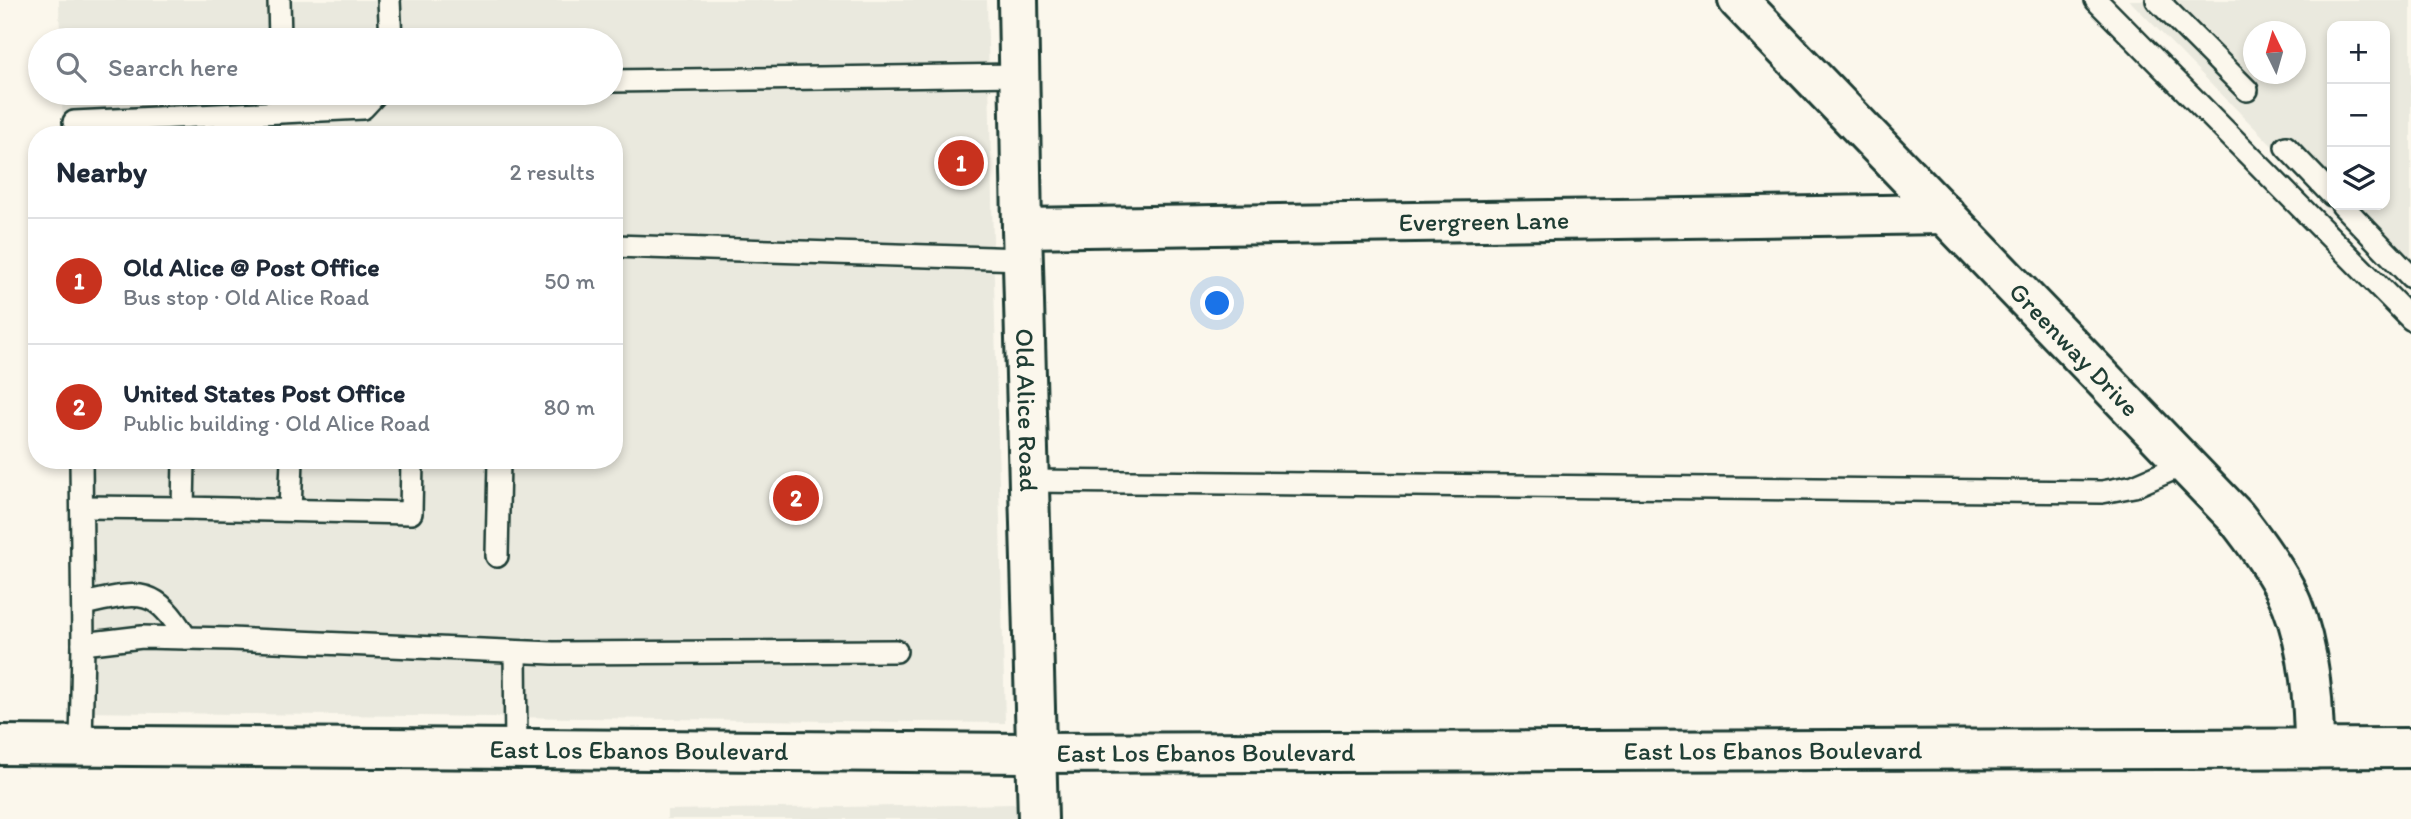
<!DOCTYPE html>
<meta charset="utf-8">
<style>
body{margin:0;font-family:Itim,sans-serif;background:#f6f6f7;color:#1f2937}
.controls{position:absolute;right:21px;top:21px;display:grid;overflow:hidden;border-radius:14px;box-shadow:0 4px 10px #0003}
.controls button{width:63px;height:63px;display:grid;place-items:center;padding:0;border:0;border-bottom:2px solid #e0e1e3;background:#fff;color:#1f2937;font:35px sans-serif}
.compass{position:absolute;left:2243px;top:21px;width:63px;height:63px;border-radius:50%;background:#fff;box-shadow:0 4px 10px #0003;rotate:355deg}
.you{position:absolute;left:1218px;top:304px;width:24px;height:24px;margin:-18px;border:5px solid #fff;border-radius:50%;background:#1a73e8;box-shadow:0 0 0 10px #1a73e833}
.badge{display:grid;place-items:center;width:46px;height:46px;border-radius:50%;background:#c8321e;color:#fff;font-size:23px;font-weight:700}
.pin{position:absolute;translate:-50% -50%;border:4px solid #fff;box-shadow:0 2px 7px #0006}
.list{margin:0;padding:0;list-style:none}
h2{display:flex;justify-content:space-between;align-items:center;height:91px;margin:0;padding:0 28px;font-size:30px}
h2 small{font-size:23px;font-weight:400;color:#747a83}
.list li{display:grid;grid-template-columns:46px 1fr auto;gap:21px;align-items:center;box-sizing:border-box;height:126px;padding:0 28px;border-top:2px solid #e0e1e3}
.list b{display:block;font-size:26px;white-space:nowrap}
.list p{margin:0;font-size:23px;white-space:nowrap;color:#747a83}
.list em{font-size:23px;font-style:normal;color:#747a83}
.icon{flex:none;width:38px;height:38px;fill:none;stroke:currentColor;stroke-width:2;stroke-linecap:round;stroke-linejoin:round}
.map{position:relative;flex:none;width:2411px;height:819px;overflow:hidden}
.search{position:absolute;background:#fff;box-shadow:0 4px 10px #0003;left:28px;top:28px;width:595px;height:77px;display:flex;align-items:center;gap:18px;box-sizing:border-box;padding:0 24px;border-radius:38px;color:#747a83;font-size:26px}
.panel{position:absolute;background:#fff;box-shadow:0 4px 10px #0003;left:28px;top:126px;width:595px;height:343px;border-radius:28px}
.map>svg:first-child{display:block}
</style>
<div class="map">
<svg width="2411" height="819" viewBox="0 0 2411 819">
<rect width="100%" height="100%" fill="#fbf7ec"/>
<filter id="ink" filterUnits="userSpaceOnUse"><feTurbulence type="fractalNoise" baseFrequency=".0143" numOctaves="2"/><feDisplacementMap in="SourceGraphic" scale="14" xChannelSelector="R" yChannelSelector="G"/><feConvolveMatrix kernelMatrix="1 2 1 2 8 2 1 2 1" color-interpolation-filters="sRGB"/></filter>
<g filter="url(#ink)">
<g fill="#eae9de" fill-rule="evenodd">
<polygon points="59,0 987,0 1005,723 77,712 71,460 614,460 614,135 63,135 62,93 611,93 611,40 60,40"/>
<path d="M 2129,0 L 2411,0 L 2411,287 ZM 2332,26 L 2385,26 L 2385,205 L 2332,205 ZM 2254,32 L 2296,32 L 2296,74 L 2254,74 Z"/>
<polygon points="1016,804 1016,819 667,819 667,810"/>
</g>
<g fill="none" stroke-linecap="round" stroke-linejoin="round">
<g stroke="#1f3d34" stroke-width="26">
<g id="service">
<polyline points="279,0 280,40"/>
<polyline points="389,0 391,40"/>
<polyline points="2096,0 2411,319"/>
<polyline points="2157,0 2247,90"/>
<polyline points="611,81 1019,75"/>
<polyline points="74,122 363,108 377,93"/>
<polyline points="2286,147 2332,195"/>
<polyline points="2342,205 2411,277"/>
<polyline points="614,246 1023,259"/>
<polyline points="81,460 83,644"/>
<polyline points="184,460 183,508 411,513 412,460"/>
<polyline points="1029,481 2102,492 2134,486 2185,464"/>
<polyline points="82,507 183,508"/>
<polyline points="290,510 292,460"/>
<polyline points="497,556 499,460"/>
<path d="M 83,604 C 139,592 154,585 186,638"/>
<polyline points="515,652 516,749"/>
<polyline points="81,745 83,644 142,637 231,639 553,653 896,651"/>
</g>
</g>
<g stroke="#1f3d34" stroke-width="44">
<g id="minor">
<path id="s1" d="M 1738,0 L 2236,517 C 2254,540 2271,563 2285,589 C 2309,637 2314,697 2314,749"/>
<path id="s2" d="M 1022,228 L 1945,214"/>
</g>
</g>
<g stroke="#1f3d34" stroke-width="44">
<g id="tertiary">
<path id="s3" d="M 1018,0 L 1022,228 L 1038,819"/>
<path id="s4" d="M 0,745 L 1035,753 L 2411,748"/>
</g>
</g>
<use href="#service" stroke="#fbf7ec" stroke-width="21"/>
<use href="#minor" stroke="#fbf7ec" stroke-width="38"/>
<use href="#tertiary" stroke="#fbf7ec" stroke-width="38"/>
</g>
</g>
<g text-anchor="middle" stroke-width="6" stroke-linejoin="round" paint-order="stroke">
<g font-size="26" fill="#1f3d34" stroke="#fbf7ec">
<text dy="9" stroke="none"><textPath href="#s2" startOffset="462">Evergreen Lane</textPath></text>
<text dy="9" stroke="none"><textPath href="#s1" startOffset="485">Greenway Drive</textPath></text>
<text dy="9" stroke="none"><textPath href="#s3" startOffset="410">Old Alice Road</textPath></text>
<text dy="9" stroke="none"><textPath href="#s4" startOffset="639">East Los Ebanos Boulevard</textPath></text>
<text dy="9" stroke="none"><textPath href="#s4" startOffset="1773">East Los Ebanos Boulevard</textPath></text>
<text dy="9" stroke="none"><textPath href="#s4" startOffset="1206">East Los Ebanos Boulevard</textPath></text>
</g>
</g>
</svg>
<div class="controls">
<button>+</button>
<button>−</button>
<button><svg class="icon" aria-label="layers" viewBox="0 0 24 24"><path d="M12 4l9 5-9 5-9-5zM3 14l9 5 9-5"/></svg></button>
</div>
<svg class="compass" viewBox="-18 -18 36 36"><path d="M0-13l5 13h-10z" fill="#e53935"/><path d="M0 13l5-13h-10z" fill="#747a83"/></svg>
<div class="you"></div>
<div class="pin badge" style="left:961px;top:163px">1</div>
<div class="pin badge" style="left:796px;top:498px">2</div>
<div class="search"><svg class="icon" aria-label="search" viewBox="0 0 24 24"><circle cx="10" cy="10" r="6"/><path d="M15 15l6 6"/></svg>Search here</div>
<section class="panel">
<h2>Nearby<small>2 results</small></h2>
<ul class="list">
<li><span class="badge">1</span><div><b>Old Alice @ Post Office</b><p>Bus stop · Old Alice Road</p></div><em>50 m</em></li>
<li><span class="badge">2</span><div><b>United States Post Office</b><p>Public building · Old Alice Road</p></div><em>80 m</em></li>
</ul>
</section>
</div>
